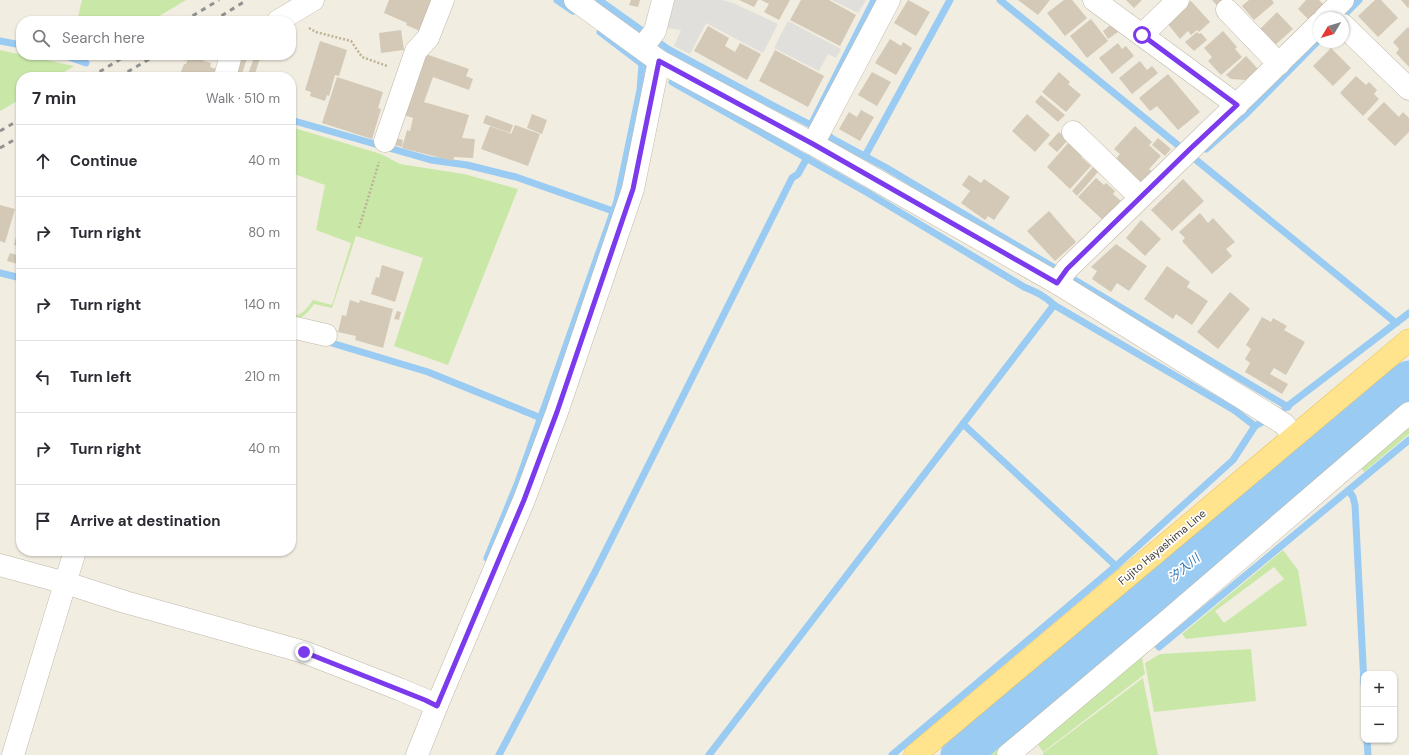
<!DOCTYPE html>
<meta charset="utf-8">
<style>
body{margin:0;font-family:"DM Sans","Noto Sans JP",sans-serif;background:#f7f7f7;color:#2b2b33}
.controls{position:absolute;right:12px;bottom:12px;display:grid;overflow:hidden;border-radius:8px;box-shadow:0 1px 3px #0004}
.controls button{width:36px;height:36px;display:grid;place-items:center;padding:0;border:0;border-bottom:1px solid #e1e1e2;background:#fff;color:#2b2b33;font:20px sans-serif}
.compass{position:absolute;left:1313px;top:12px;width:36px;height:36px;border-radius:50%;background:#fff;box-shadow:0 1px 3px #0004;rotate:232deg}
.stop{position:absolute;width:12px;height:12px;margin:-9px;border:3px solid #7c3aed;border-radius:50%;background:#fff}
.stop.end{background:#7c3aed;border-color:#fff;box-shadow:0 1px 4px #0008}
.list{margin:0;padding:0;list-style:none}
h2{display:flex;justify-content:space-between;align-items:center;height:52px;margin:0;padding:0 16px;font-size:17px}
h2 small{font-size:13px;font-weight:400;color:#7c7c81}
.list li{display:grid;grid-template-columns:26px 1fr auto;gap:12px;align-items:center;box-sizing:border-box;height:72px;padding:0 16px;border-top:1px solid #e1e1e2}
.list b{display:block;font-size:15px;white-space:nowrap}
.list em{font-size:13px;font-style:normal;color:#7c7c81}
.icon{flex:none;width:22px;height:22px;fill:none;stroke:currentColor;stroke-width:2;stroke-linecap:round;stroke-linejoin:round}
.map{position:relative;flex:none;width:1409px;height:755px;overflow:hidden}
.search{position:absolute;background:#fff;box-shadow:0 1px 3px #0004;left:16px;top:16px;width:280px;height:44px;display:flex;align-items:center;gap:10px;box-sizing:border-box;padding:0 14px;border-radius:16px;color:#7c7c81;font-size:15px}
.panel{position:absolute;background:#fff;box-shadow:0 1px 3px #0004;left:16px;top:72px;width:280px;height:484px;border-radius:16px}
.map>svg:first-child{display:block}
</style>
<div class="map">
<svg width="1409" height="755" viewBox="0 0 1409 755">
<rect width="100%" height="100%" fill="#f2ede1"/>
<g fill="#c9e8a8" fill-rule="evenodd">
<polygon points="82,0 186,0 151,21 77,21"/>
<polygon points="0,50 74,66 56,77 21,77 21,99 0,111"/>
<path d="M 291,127 L 381,154 L 400,164 L 464,174 L 518,189 L 448,365 L 394,346 L 423,258 L 356,236 L 332,308 L 314,304 C 308,312 302,321 291,319 L 291,315 C 302,317 307,308 313,300 L 332,305 L 351,243 L 316,230 L 325,185 L 291,173 Z"/>
<polygon points="1409,392 1409,404 1000,755 980,755 1028,711 1142,618"/>
<polygon points="1409,423 1409,434 1364,472 1359,465"/>
<path d="M 1283,550 L 1298,570 L 1307,626 L 1186,639 L 1182,634 ZM 1274,567 L 1284,579 L 1224,623 L 1215,611 Z"/>
<polygon points="1154,643 1154,647 1142,658 1145,674 1043,752 1033,737"/>
<polygon points="1251,649 1256,701 1154,712 1145,663 1160,654"/>
<polygon points="1143,678 1158,755 1043,755 1043,753"/>
</g>
<g fill="#e1dfdb">
<polygon points="675,0 722,0 733,3 778,24 763,53 706,23 690,54 674,46 681,30 667,28"/>
<polygon points="832,0 866,0 858,13"/>
<polygon points="788,21 841,49 836,58 828,54 819,71 774,48"/>
</g>
<g fill="none" stroke-linecap="round" stroke-linejoin="round">
<g stroke="#9acbf2" stroke-width="7">
<polyline points="557,0 573,11"/>
<polyline points="599,0 668,49 770,104 811,125 833,139 885,167 1288,407"/>
<polyline points="1000,0 1396,323"/>
<polyline points="1341,18 1359,0"/>
<polyline points="600,32 646,67"/>
<polyline points="0,41 21,45"/>
<polyline points="63,55 86,63"/>
<path d="M 672,82 L 868,193 L 1024,287 C 1036,292 1045,296 1054,305 L 1234,410 L 1255,426"/>
<polyline points="291,120 431,160 467,165 516,177 613,211"/>
<polyline points="811,125 874,0"/>
<polyline points="1206,149 1246,114 1319,40"/>
<polyline points="865,156 950,0"/>
<polyline points="0,273 21,278"/>
<polyline points="325,341 428,372 541,418"/>
<polyline points="1285,408 1409,313"/>
<polyline points="963,424 1116,566"/>
<polyline points="1349,491 1353,497 1355,505 1364,684"/>
<polyline points="487,558 518,482 617,201 640,90 642,64"/>
<polyline points="1131,612 1137,619"/>
<polyline points="1156,643 1159,647 1409,440"/>
<polyline points="1367,740 1368,755"/>
<polyline points="499,755 595,572 792,178 798,174 807,158"/>
<polyline points="709,755 1054,305"/>
<polyline points="892,755 1116,566 1233,460 1255,426 1268,419"/>
</g>
<polyline stroke="#9acbf2" stroke-width="39" points="960,755 1409,380"/>
</g>
<g fill="#d3c9b6">
<polygon points="389,0 433,0 420,31 406,25 407,23 384,13"/>
<polygon points="631,0 640,0 638,7 629,5"/>
<polygon points="739,0 758,0 754,7"/>
<polygon points="761,0 790,0 779,20 764,12 769,4"/>
<polygon points="801,0 829,0 856,15 840,46 790,20"/>
<polygon points="908,0 930,12 916,36 894,23"/>
<polygon points="1018,0 1050,0 1038,15"/>
<polygon points="1064,0 1072,0 1087,18 1065,36 1047,13"/>
<polygon points="1126,0 1142,0 1134,8"/>
<polygon points="1212,0 1225,0 1222,11"/>
<polygon points="1249,0 1272,0 1274,3 1254,20 1242,6"/>
<polygon points="1306,0 1319,0 1326,7 1311,22 1298,9"/>
<polygon points="1375,0 1381,0 1398,18 1378,37 1358,16"/>
<polygon points="1401,0 1409,0 1409,7 1408,8"/>
<polygon points="1191,1 1210,22 1199,32 1197,30 1191,35 1188,31 1180,39 1167,23"/>
<polygon points="1277,12 1293,29 1273,47 1258,31"/>
<polygon points="1091,19 1108,41 1087,58 1070,36"/>
<polygon points="1112,24 1118,32 1108,39 1103,31"/>
<polygon points="708,26 729,38 725,46 735,52 740,43 761,54 747,80 694,51"/>
<polygon points="1408,27 1409,28 1409,67 1396,53 1399,49 1393,42"/>
<polygon points="401,30 404,50 381,53 379,33"/>
<polygon points="1223,31 1237,47 1235,49 1242,57 1221,75 1208,61 1212,57 1204,48"/>
<polygon points="1197,32 1199,34 1201,33 1207,40 1194,51 1185,42"/>
<polygon points="890,39 901,46 903,42 912,48 896,75 875,63"/>
<polygon points="320,41 347,50 339,76 335,75 329,96 327,95 325,101 310,96 311,92 305,90"/>
<polygon points="1118,43 1122,49 1126,46 1134,56 1112,74 1099,58"/>
<polygon points="1331,48 1351,68 1333,86 1313,66"/>
<polygon points="775,50 824,76 808,107 759,81"/>
<polygon points="420,52 469,69 466,76 473,79 469,90 433,77 424,102 469,115 462,138 475,139 473,158 454,157 453,161 402,148 407,130 410,131 413,118 398,113"/>
<polygon points="255,55 261,55 254,77 247,77"/>
<polygon points="242,56 247,58 241,77 236,77"/>
<polygon points="1246,56 1258,69 1246,80 1231,79 1226,75"/>
<polygon points="192,57 211,63 210,67 216,69 213,77 179,77 184,64 186,64 188,59 191,61"/>
<polygon points="1140,61 1147,70 1152,66 1158,73 1132,94 1119,78"/>
<polygon points="872,72 891,82 877,106 858,95"/>
<polygon points="1059,72 1070,82 1068,84 1081,95 1066,112 1042,92"/>
<polygon points="1168,74 1200,112 1178,130 1157,106 1150,111 1139,98"/>
<polygon points="1356,76 1366,85 1369,82 1377,90 1374,94 1379,99 1363,116 1340,93"/>
<polygon points="337,77 383,92 378,108 381,109 372,139 322,123"/>
<polygon points="1041,95 1065,115 1058,122 1035,102"/>
<polygon points="1384,102 1399,117 1403,112 1409,118 1409,132 1395,146 1367,119"/>
<polygon points="861,110 874,117 860,141 839,129 849,112 857,117"/>
<polygon points="532,114 547,120 542,134 527,128"/>
<polygon points="1027,114 1050,135 1035,152 1012,131"/>
<polygon points="486,115 513,125 510,133 483,123"/>
<polygon points="515,125 540,134 528,166 481,149 490,126 511,134"/>
<polygon points="1135,126 1152,142 1149,145 1161,156 1149,169 1154,173 1146,182 1136,181 1114,161 1120,154 1114,149"/>
<polygon points="1059,132 1068,140 1057,152 1048,144"/>
<polygon points="392,137 403,140 402,147 391,144"/>
<polygon points="1158,138 1171,149 1165,156 1152,145"/>
<polygon points="1069,142 1083,155 1081,157 1091,166 1070,189 1047,167"/>
<polygon points="1093,167 1098,172 1077,196 1072,191"/>
<polygon points="969,175 981,183 984,179 1010,197 994,220 988,216 985,220 961,203 970,191 962,185"/>
<polygon points="1096,178 1104,185 1106,183 1115,191 1113,194 1122,202 1104,221 1078,197"/>
<polygon points="1183,179 1204,201 1172,231 1151,210"/>
<polygon points="0,205 15,209 5,243 0,241"/>
<polygon points="1049,211 1076,242 1055,261 1027,231"/>
<polygon points="1200,213 1208,223 1213,218 1235,242 1226,249 1232,256 1212,274 1182,241 1185,238 1179,232"/>
<polygon points="20,220 21,220 21,247 14,245"/>
<polygon points="1141,220 1161,239 1145,256 1126,238"/>
<polygon points="1116,244 1147,266 1129,291 1117,283 1111,292 1092,279 1097,271 1091,267"/>
<polygon points="10,253 21,256 21,265 7,261"/>
<polygon points="382,265 404,272 395,302 371,294 376,277 379,278"/>
<polygon points="1167,266 1190,282 1187,287 1208,301 1192,325 1176,314 1173,319 1144,299"/>
<polygon points="1230,292 1250,309 1218,349 1197,332"/>
<polygon points="350,300 359,303 360,300 393,309 383,348 355,340 356,336 338,332 342,315 346,316"/>
<polygon points="397,311 401,312 399,320 394,319"/>
<polygon points="1262,317 1271,322 1273,318 1287,326 1284,330 1305,342 1286,375 1274,368 1270,374 1288,384 1282,394 1245,372 1250,363 1245,359 1251,349 1246,345"/>
</g>
<g fill="none" stroke-linecap="round" stroke-linejoin="round">
<g stroke="#c0b8a7" stroke-width="23">
<g id="minor">
<polyline points="575,0 659,61 813,144 1057,283 1284,424 1294,436"/>
<polyline points="1094,0 1237,105"/>
<polyline points="1227,10 1279,64"/>
<polyline points="1325,18 1343,0"/>
<polyline points="278,21 313,0"/>
<polyline points="1343,25 1409,89"/>
<polyline points="1142,35 1178,0"/>
<polyline points="642,48 655,31 663,0"/>
<polyline points="225,77 231,55"/>
<polyline points="1073,132 1140,197"/>
<polyline points="385,141 416,51 428,38 443,0"/>
<polyline points="813,144 889,0"/>
<path d="M 1057,283 L 1067,269 C 1151,187 1236,106 1319,24"/>
<polyline points="291,327 326,335"/>
<polyline points="0,565 66,583 125,602 304,652 399,689 437,705"/>
<polyline points="13,755 75,551"/>
<polyline points="417,755 437,705 524,500 557,412 633,189 659,61"/>
<polyline points="1008,755 1165,623 1409,413"/>
</g>
</g>
<g stroke="#e7c25a" stroke-width="23">
<polyline id="major" points="915,755 1409,340"/>
</g>
<g stroke="#bfb295" stroke-width="2.5" stroke-dasharray="2 2" stroke-linecap="butt">
<polyline points="238,20 238,21"/>
<polyline points="309,28 316,32 351,41 362,57 387,66"/>
<polyline points="359,228 379,162"/>
</g>
<use href="#minor" stroke="#fff" stroke-width="22"/>
<use href="#major" stroke="#ffe38d" stroke-width="22"/>
<g stroke="#929292" stroke-width="3" stroke-dasharray="5 5" stroke-linecap="butt">
<polyline points="184,21 219,0"/>
<polyline points="213,21 247,0"/>
<polyline points="91,77 127,55"/>
<polyline points="119,77 156,55"/>
<polyline points="0,131 21,119"/>
<polyline points="0,148 21,136"/>
</g>
</g>
<g fill="none" stroke-linecap="round" stroke-linejoin="round">
<polyline stroke="#7c3aed" stroke-width="5" points="304,652 425,700 437,706 524,500 557,412 633,189 659,61 813,144 1057,283 1067,269 1190,149 1237,105 1142,35"/>
</g>
<g text-anchor="middle" stroke-width="3.5" stroke-linejoin="round" paint-order="stroke">
<g font-size="11" fill="#433d32" stroke="#fff">
<text transform="translate(1162 547) rotate(-40)" y="4">Fujito Hayashima Line</text>
</g>
<g font-size="12" font-style="italic" fill="#2972b1" stroke="#fff">
<text transform="translate(1184 568) rotate(-40)" y="4">汐入川</text>
</g>
</g>
</svg>
<div class="controls">
<button>+</button>
<button>−</button>
</div>
<svg class="compass" viewBox="-18 -18 36 36"><path d="M0-13l5 13h-10z" fill="#e53935"/><path d="M0 13l5-13h-10z" fill="#7c7c81"/></svg>
<div class="stop" style="left:1142px;top:35px"></div>
<div class="stop end" style="left:304px;top:652px"></div>
<div class="search"><svg class="icon" aria-label="search" viewBox="0 0 24 24"><circle cx="10" cy="10" r="6"/><path d="M15 15l6 6"/></svg>Search here</div>
<section class="panel">
<h2>7 min<small>Walk · 510 m</small></h2>
<ul class="list">
<li><svg class="icon" aria-label="ahead" viewBox="0 0 24 24"><path d="M12 20V5M6 11l6-6 6 6"/></svg><div><b>Continue</b></div><em>40 m</em></li>
<li><svg class="icon" aria-label="right" viewBox="0 0 24 24"><path d="M7 20v-9h11M14 6l5 5-5 5"/></svg><div><b>Turn right</b></div><em>80 m</em></li>
<li><svg class="icon" aria-label="right" viewBox="0 0 24 24"><path d="M7 20v-9h11M14 6l5 5-5 5"/></svg><div><b>Turn right</b></div><em>140 m</em></li>
<li><svg class="icon" aria-label="left" viewBox="0 0 24 24"><path d="M17 20v-9H6M10 6l-5 5 5 5"/></svg><div><b>Turn left</b></div><em>210 m</em></li>
<li><svg class="icon" aria-label="right" viewBox="0 0 24 24"><path d="M7 20v-9h11M14 6l5 5-5 5"/></svg><div><b>Turn right</b></div><em>40 m</em></li>
<li><svg class="icon" aria-label="arrive" viewBox="0 0 24 24"><path d="M6 21V4h12l-3 4 3 4H6"/></svg><div><b>Arrive at destination</b></div></li>
</ul>
</section>
</div>
